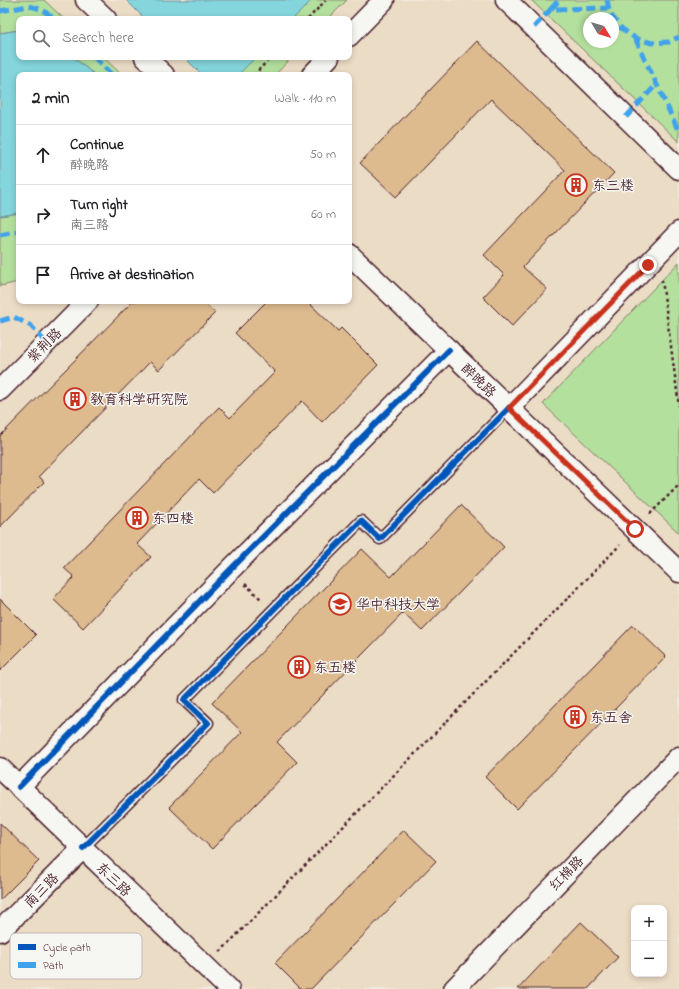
<!DOCTYPE html>
<meta charset="utf-8">
<style>
body{margin:0;font-family:"Indie Flower","LXGW WenKai TC",sans-serif;background:#f2f2f2;color:#202124}
.controls{position:absolute;right:12px;bottom:12px;display:grid;overflow:hidden;border-radius:8px;box-shadow:0 2px 6px #0003}
.controls button{width:36px;height:36px;display:grid;place-items:center;padding:0;border:0;border-bottom:1px solid #e0e0e0;background:#fff;color:#202124;font:20px sans-serif}
.compass{position:absolute;left:583px;top:12px;width:36px;height:36px;border-radius:50%;background:#fff;box-shadow:0 2px 6px #0003;rotate:128deg}
.stop{position:absolute;width:12px;height:12px;margin:-9px;border:3px solid #c8321e;border-radius:50%;background:#fff}
.stop.end{background:#c8321e;border-color:#fff;box-shadow:0 1px 4px #0008}
.list{margin:0;padding:0;list-style:none}
h2{display:flex;justify-content:space-between;align-items:center;height:52px;margin:0;padding:0 16px;font-size:17px}
h2 small{font-size:13px;font-weight:400;color:#757577}
.list li{display:grid;grid-template-columns:26px 1fr auto;gap:12px;align-items:center;box-sizing:border-box;height:60px;padding:0 16px;border-top:1px solid #e0e0e0}
.list b{display:block;font-size:15px;white-space:nowrap}
.list p{margin:0;font-size:13px;white-space:nowrap;color:#757577}
.list em{font-size:13px;font-style:normal;color:#757577}
.icon{flex:none;width:22px;height:22px;fill:none;stroke:currentColor;stroke-width:2;stroke-linecap:round;stroke-linejoin:round}
.map{position:relative;flex:none;width:679px;height:989px;overflow:hidden}
.search{position:absolute;background:#fff;box-shadow:0 2px 6px #0003;left:16px;top:16px;width:336px;height:44px;display:flex;align-items:center;gap:10px;box-sizing:border-box;padding:0 14px;border-radius:8px;color:#757577;font-size:15px}
.panel{position:absolute;background:#fff;box-shadow:0 2px 6px #0003;left:16px;top:72px;width:336px;height:232px;border-radius:8px}
.map>svg:first-child{display:block}
</style>
<div class="map">
<svg width="679" height="989" viewBox="0 0 679 989">
<rect width="100%" height="100%" fill="#f1eade"/>
<filter id="ink" filterUnits="userSpaceOnUse"><feTurbulence type="fractalNoise" baseFrequency=".025" numOctaves="2"/><feDisplacementMap in="SourceGraphic" scale="8" xChannelSelector="R" yChannelSelector="G"/><feConvolveMatrix kernelMatrix="1 2 1 2 8 2 1 2 1" color-interpolation-filters="sRGB"/></filter>
<g filter="url(#ink)">
<path fill="#ebdcc6" fill-rule="evenodd" d="M 0,0 L 679,0 L 679,989 L 0,989 ZM 589,18 L 613,18 L 613,42 L 589,42 ZM 19,19 L 349,19 L 349,57 L 19,57 ZM 19,75 L 349,75 L 349,301 L 19,301 ZM 634,908 L 664,908 L 664,974 L 634,974 Z"/>
<g fill="#b4e09e" stroke="#7f8064" fill-rule="evenodd">
<polygon points="0,0 44,0 64,19 19,19 19,30 0,33"/>
<polygon points="312,0 347,0 328,19 293,19"/>
<path d="M 531,0 L 679,0 L 679,142 ZM 589,18 L 613,18 L 613,42 L 589,42 Z"/>
<polygon points="73,57 103,57 122,75 95,75"/>
<polygon points="256,57 292,57 275,75 238,75"/>
<polygon points="19,213 19,282 0,286 0,216"/>
<polygon points="679,262 679,533 543,404"/>
</g>
<g fill="#84d5dc" stroke="#6d8c95">
<polygon points="126,0 312,0 293,19 145,19"/>
<polygon points="19,30 19,57 73,57 95,75 19,75 19,213 0,216 0,33"/>
<polygon points="184,57 256,57 238,75 202,75"/>
</g>
<g fill="#ddbb8f" stroke="#4a1f2b">
<polygon points="477,41 614,173 523,267 547,289 512,326 483,297 504,275 484,255 565,170 491,99 396,197 360,163"/>
<polygon points="133,301 202,301 215,313 159,370 150,362 39,476 44,482 0,527 0,436"/>
<polygon points="267,301 307,301 338,331 341,328 378,365 322,422 302,401 213,493 199,479 137,544 151,557 83,628 53,599 74,577 64,568 219,407 230,418 275,372 235,333"/>
<polygon points="461,505 504,547 422,631 403,613 277,742 297,762 212,849 169,807 242,732 212,703 362,549 391,577"/>
<polygon points="0,599 36,635 0,671"/>
<polygon points="633,625 666,657 517,809 485,777"/>
<polygon points="0,823 39,861 0,900"/>
<polygon points="404,830 436,861 311,989 301,989 275,963"/>
<polygon points="581,922 618,957 588,989 518,989"/>
</g>
<g fill="none" stroke-linecap="round" stroke-linejoin="round">
<g stroke="#4a1f2b" stroke-width="13">
<polyline id="lane" points="83,848 208,723 184,700 361,521 380,539 509,408"/>
</g>
<g stroke="#4a1f2b" stroke-width="23">
<g id="street">
<polyline points="86,0 106,19"/>
<polyline points="506,0 679,169"/>
<polyline points="349,36 384,0"/>
<polyline points="145,57 164,75"/>
<polyline points="312,75 329,57"/>
<polyline points="349,254 679,572"/>
<polyline points="0,390 88,301"/>
<polyline points="509,408 679,232"/>
<polyline points="0,768 229,989"/>
<polyline points="19,787 230,570 449,350"/>
<polyline points="0,931 83,848"/>
<polyline points="454,989 679,757"/>
</g>
</g>
<g stroke="#4a1f2b" stroke-width="2.5" stroke-dasharray="3 3" stroke-linecap="butt">
<polyline points="308,19 326,0"/>
<polyline points="254,75 271,57"/>
<polyline points="662,280 679,406"/>
<polyline points="650,514 679,485"/>
<polyline points="245,584 262,600"/>
<polyline points="220,952 620,545"/>
</g>
<use href="#lane" stroke="#f6f6f2" stroke-width="10"/>
<use href="#street" stroke="#f6f6f2" stroke-width="20"/>
<g stroke="#40a2eb" stroke-width="5" stroke-dasharray="10 5" stroke-linecap="butt">
<polyline points="607,0 610,14 621,28 635,38 652,43 669,42 679,37"/>
<polyline points="551,9 559,0"/>
<polyline points="0,11 29,6 41,9 55,19"/>
<polyline points="534,27 551,9 609,8"/>
<polyline points="635,38 679,132"/>
<polyline points="94,57 112,75"/>
<polyline points="626,117 657,84"/>
<polyline points="0,235 19,231"/>
<polyline points="0,321 14,317 31,326 46,343"/>
</g>
<g stroke="#f6f6f2" stroke-width="8">
<g id="cycleway">
<polyline points="19,787 230,570 449,350"/>
<polyline points="83,848 208,723 184,700 361,521 380,539 509,408"/>
</g>
</g>
<use href="#cycleway" stroke="#0057b8" stroke-width="6"/>
</g>
</g>
<g fill="none" stroke-linecap="round" stroke-linejoin="round" filter="url(#ink)">
<polyline stroke="#c8321e" stroke-width="5" points="635,529 509,408 648,265"/>
</g>
<defs>
<g id="building-ring" transform="scale(1.15)"><circle r="9.5" fill="#f6f6f2" stroke="#c8321e" stroke-width="1.5"/><path d="M-4-6H4V6H1V3H-1V6H-4ZM-2.5-4.3h1.7v1.8h-1.7ZM.8-4.3h1.7v1.8H.8ZM-2.5-1h1.7V.8h-1.7ZM.8-1h1.7V.8H.8Z" fill="#c8321e"/></g>
<g id="university-ring" transform="scale(1.15)"><circle r="9.5" fill="#f6f6f2" stroke="#c8321e" stroke-width="1.5"/><path d="M0-5L7-2L0 1L-7-2ZM-4 1L0 2.5L4 1V4Q0 6-4 4Z" fill="#c8321e"/></g>
</defs>
<g fill-rule="evenodd">
<use href="#building-ring" x="576" y="185"/>
<use href="#building-ring" x="75" y="399"/>
<use href="#building-ring" x="137" y="518"/>
<use href="#university-ring" x="340" y="604"/>
<use href="#building-ring" x="299" y="667"/>
<use href="#building-ring" x="575" y="717"/>
</g>
<g text-anchor="middle" stroke-width="3" stroke-linejoin="round" paint-order="stroke">
<g font-size="14" fill="#4a1f2b" stroke="#f6f6f2" text-anchor="start">
<text x="592" y="190">东三楼</text>
<text x="90" y="404">教育科学研究院</text>
<text x="152" y="523">东四楼</text>
<text x="356" y="609">华中科技大学</text>
<text x="314" y="672">东五楼</text>
<text x="590" y="722">东五舍</text>
</g>
<g font-size="14" fill="#4a1f2b" stroke="#f6f6f2">
<text transform="translate(44 345) rotate(-45)" y="5">紫荆路</text>
<text transform="translate(479 380) rotate(44)" y="5">醉晚路</text>
<text transform="translate(566 873) rotate(-46)" y="5">红棉路</text>
<text transform="translate(114 879) rotate(44)" y="5">东三路</text>
<text transform="translate(41 890) rotate(-45)" y="5">南三路</text>
</g>
</g>
<rect x="10" y="933" width="132" height="46" rx="6" fill="#f6f6f2" stroke="#c2b6b6" stroke-width="1"/>
<rect x="18" y="944" width="18" height="6" fill="#0057b8"/>
<rect x="18" y="962" width="18" height="6" fill="#40a2eb"/>
<g font-size="11" fill="#4a1f2b">
<text x="43" y="951">Cycle path</text>
<text x="43" y="969">Path</text>
</g>
</svg>
<div class="controls">
<button>+</button>
<button>−</button>
</div>
<svg class="compass" viewBox="-18 -18 36 36"><path d="M0-13l5 13h-10z" fill="#e53935"/><path d="M0 13l5-13h-10z" fill="#757577"/></svg>
<div class="stop" style="left:635px;top:529px"></div>
<div class="stop end" style="left:648px;top:265px"></div>
<div class="search"><svg class="icon" aria-label="search" viewBox="0 0 24 24"><circle cx="10" cy="10" r="6"/><path d="M15 15l6 6"/></svg>Search here</div>
<section class="panel">
<h2>2 min<small>Walk · 110 m</small></h2>
<ul class="list">
<li><svg class="icon" aria-label="ahead" viewBox="0 0 24 24"><path d="M12 20V5M6 11l6-6 6 6"/></svg><div><b>Continue</b><p>醉晚路</p></div><em>50 m</em></li>
<li><svg class="icon" aria-label="right" viewBox="0 0 24 24"><path d="M7 20v-9h11M14 6l5 5-5 5"/></svg><div><b>Turn right</b><p>南三路</p></div><em>60 m</em></li>
<li><svg class="icon" aria-label="arrive" viewBox="0 0 24 24"><path d="M6 21V4h12l-3 4 3 4H6"/></svg><div><b>Arrive at destination</b></div></li>
</ul>
</section>
</div>
